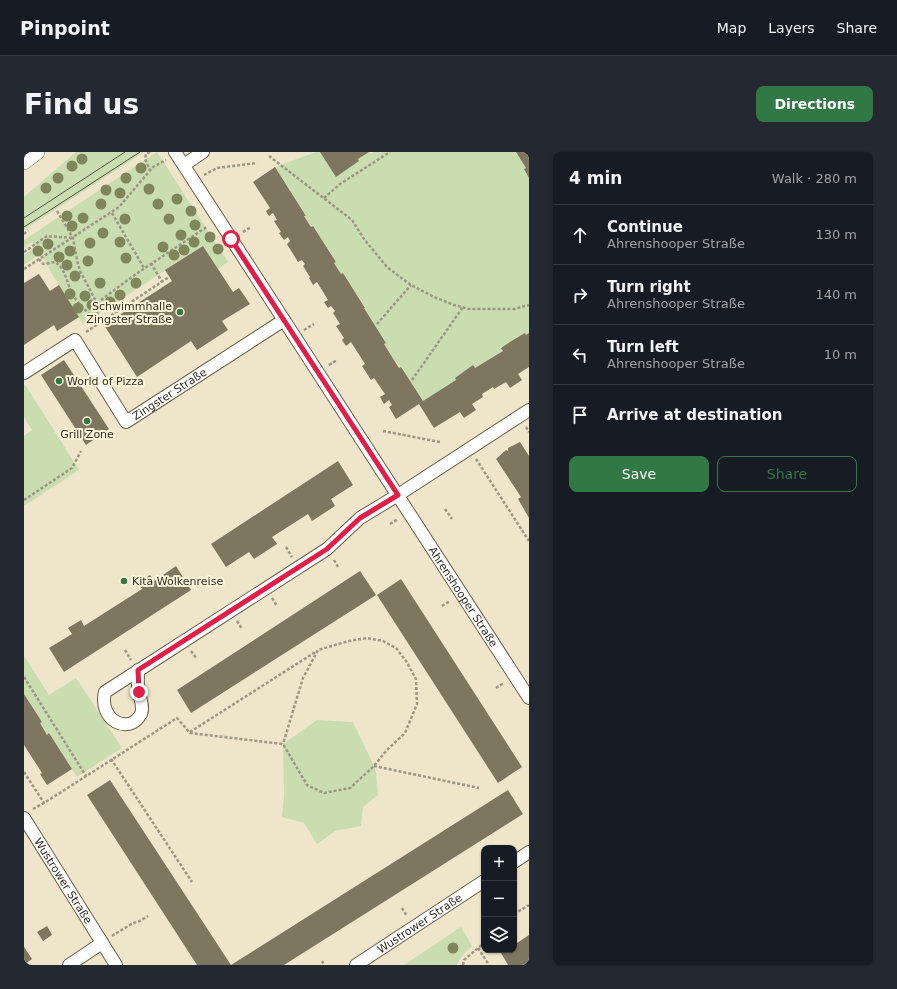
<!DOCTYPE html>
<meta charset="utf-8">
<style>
body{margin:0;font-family:"DejaVu Sans",sans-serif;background:#242831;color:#f1f3f6}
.controls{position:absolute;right:12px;bottom:12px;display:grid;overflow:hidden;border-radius:8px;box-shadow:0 1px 3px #0004}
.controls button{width:36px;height:36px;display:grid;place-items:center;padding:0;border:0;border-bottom:1px solid #363941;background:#171b24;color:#f1f3f6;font:20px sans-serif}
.stop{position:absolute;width:12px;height:12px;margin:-9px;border:3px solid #e11d48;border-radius:50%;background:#fff}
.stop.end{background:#e11d48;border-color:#fff;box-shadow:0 1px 4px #0008}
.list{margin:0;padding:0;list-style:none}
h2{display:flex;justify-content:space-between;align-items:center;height:52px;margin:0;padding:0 16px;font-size:17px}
h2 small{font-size:13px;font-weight:400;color:#9ea1a6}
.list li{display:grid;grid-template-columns:26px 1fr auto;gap:12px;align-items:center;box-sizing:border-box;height:60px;padding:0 16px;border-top:1px solid #363941}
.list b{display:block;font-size:15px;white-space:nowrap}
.list p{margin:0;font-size:13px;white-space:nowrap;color:#9ea1a6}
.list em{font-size:13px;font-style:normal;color:#9ea1a6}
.actions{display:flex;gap:8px;padding:12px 16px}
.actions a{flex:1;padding:9px 0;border:1px solid #317845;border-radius:8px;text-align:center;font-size:14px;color:#317845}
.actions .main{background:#317845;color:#fff}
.icon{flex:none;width:22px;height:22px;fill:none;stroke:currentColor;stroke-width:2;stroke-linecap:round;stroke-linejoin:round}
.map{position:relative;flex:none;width:505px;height:813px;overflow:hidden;border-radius:8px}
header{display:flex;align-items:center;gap:24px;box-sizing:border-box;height:56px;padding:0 20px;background:#171b24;border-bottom:1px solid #363941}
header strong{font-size:19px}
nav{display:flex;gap:22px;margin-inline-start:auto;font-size:14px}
.intro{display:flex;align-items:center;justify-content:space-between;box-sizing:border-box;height:96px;padding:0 24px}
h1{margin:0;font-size:28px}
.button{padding:10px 18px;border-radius:8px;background:#317845;color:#fff;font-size:14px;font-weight:700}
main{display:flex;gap:24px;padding:0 24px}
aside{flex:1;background:#171b24;border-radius:8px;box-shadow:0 1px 3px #0004}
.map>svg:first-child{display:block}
</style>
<header>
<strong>Pinpoint</strong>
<nav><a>Map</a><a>Layers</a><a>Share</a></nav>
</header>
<div class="intro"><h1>Find us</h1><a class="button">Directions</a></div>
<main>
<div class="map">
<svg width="505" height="813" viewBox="0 0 505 813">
<rect width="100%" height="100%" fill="#efe5cb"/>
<g fill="#c9ddb1">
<polygon points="52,0 120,0 0,78 0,45"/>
<polygon points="133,0 204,110 194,117 179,94 59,172 16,102 0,113 0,103 11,95 8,90 0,96 0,88"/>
<polygon points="292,0 296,0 313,24 335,9 334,7 345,0 347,2 350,0 492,0 502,16 500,18 505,26 505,181 502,183 501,181 489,188 479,199 451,216 449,213 431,226 432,228 399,249 360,192 362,190 340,156 341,155 319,121 317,122 310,111 312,110 289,74 287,75 280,64 282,63 251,15"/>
<polygon points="0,233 2,234 55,318 0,354 0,284 8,278 0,265"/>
<polygon points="0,504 25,543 52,526 98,596 53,625 25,581 23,583 16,571 18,570 0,542"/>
<polygon points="293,568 329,570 350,614 352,620 354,643 339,655 337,674 311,679 293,692 280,671 258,665 260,643 259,592"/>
<polygon points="437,775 448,794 437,805 433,813 380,813"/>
</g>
<g fill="#7f765f">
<polygon points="296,0 345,0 334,7 335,9 312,25"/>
<polygon points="492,0 505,0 505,26 500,17 502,16"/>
<polygon points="251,15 282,64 280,64 287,75 289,74 312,110 310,111 317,122 319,121 341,156 340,156 362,191 360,192 375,216 377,215 399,249 432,228 431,226 449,213 451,216 479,199 477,196 489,188 501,181 502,183 505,181 505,215 494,222 498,228 486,236 482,230 470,237 469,235 458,242 459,245 448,252 452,258 440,266 436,260 410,276 395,252 372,267 365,255 368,253 365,248 360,252 356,245 361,242 350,226 347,228 338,214 341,212 327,190 322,194 318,188 320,186 312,174 316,172 309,161 311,159 307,154 304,156 300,150 304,148 293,130 289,133 285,126 286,125 279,114 281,112 278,108 274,110 263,92 266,89 264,85 260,88 255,81 257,80 250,69 253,68 249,61 245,64 242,59 246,56 229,30"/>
<polygon points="179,94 209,140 215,136 226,152 198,169 204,178 173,198 167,189 113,225 80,173 148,129 141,118"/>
<polygon points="15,122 26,139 35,133 55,165 33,179 30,173 0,193 0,131"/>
<polygon points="40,208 85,277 62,293 17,223"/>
<polygon points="496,290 505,304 505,366 494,347 497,345 472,307 482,298 484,299 484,296"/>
<polygon points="314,309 329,333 307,347 311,354 288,369 284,362 248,385 253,392 230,407 225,400 202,415 187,392"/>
<polygon points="152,414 167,438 40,520 25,496 48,482 44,476 57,468 60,474 118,437 114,431 126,423 130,429"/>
<polygon points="336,419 352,443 167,561 153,538"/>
<polygon points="377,427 498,615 474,631 353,443"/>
<polygon points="0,542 18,570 16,571 23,583 25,581 48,617 23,633 16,622 18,621 0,593"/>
<polygon points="86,628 207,813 173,813 63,643"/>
<polygon points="484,638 499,662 260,813 207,813"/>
<polygon points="23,774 28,783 19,789 13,780"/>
<polygon points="505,783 505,813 484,813 477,801 482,798 490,798 490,793"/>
<polygon points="0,795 8,807 0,813"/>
</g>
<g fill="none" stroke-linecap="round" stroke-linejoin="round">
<g stroke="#686049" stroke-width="14">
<g id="minor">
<path id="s1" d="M 151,0 L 505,546"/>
<polyline points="160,13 179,0"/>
<path id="s2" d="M 0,221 L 51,188 L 102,270 L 260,168"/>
<path d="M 114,518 C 114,525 113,533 115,540 C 116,547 120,555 117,562 C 105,584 74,568 81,540 L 303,397 L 336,366 L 374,343 L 505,258"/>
<path id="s3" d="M 0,666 L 92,813"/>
<polyline points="490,710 505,700"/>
<polyline points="45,813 78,791"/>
<path id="s4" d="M 332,813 L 460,729"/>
</g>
</g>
<g stroke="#686049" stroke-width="16">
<polyline id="tertiary" points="0,10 13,0"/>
</g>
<g stroke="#9d9682" stroke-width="2.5" stroke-dasharray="3 2" stroke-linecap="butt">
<polyline points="126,0 122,2 121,7 126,18"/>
<polyline points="245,4 328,68 340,87 363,115 387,133 410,145 430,153 445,157 490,157 505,153"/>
<polyline points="180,23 193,16 233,11"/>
<polyline points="300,46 316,32 366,0"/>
<polyline points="33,59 49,86 53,108 56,119 73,151 74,172"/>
<polyline points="88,61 120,116"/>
<polyline points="219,80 227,75"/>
<polyline points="0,82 4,78"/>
<polyline points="0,100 23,84 49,86"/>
<path d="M 15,107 L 19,112 L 31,110 C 43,118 42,131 49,143 C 55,153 66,162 74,172"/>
<polyline points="127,111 138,130"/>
<polyline points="0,117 95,55 129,15 142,8"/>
<polyline points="73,151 112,122 184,74"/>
<polyline points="353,172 387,133"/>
<polyline points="280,178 290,172"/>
<polyline points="62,180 145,125"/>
<polyline points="305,213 313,208"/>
<polyline points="388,228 439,155"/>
<polyline points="502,275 505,280"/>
<polyline points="359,279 416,290"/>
<polyline points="452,307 505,389"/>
<polyline points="0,348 48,316 57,299"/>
<polyline points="421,357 428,367"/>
<polyline points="366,372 374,367"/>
<polyline points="262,395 268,405"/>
<polyline points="310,408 314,415"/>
<polyline points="248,446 253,454"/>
<polyline points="418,454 426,449"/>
<polyline points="213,469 218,477"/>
<polyline points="101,498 107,508"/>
<polyline points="167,499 173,507"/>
<polyline points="0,525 62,624"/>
<polyline points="472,536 480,531"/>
<polyline points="166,580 293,499"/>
<polyline points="87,607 168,730"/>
<polyline points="350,614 455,636"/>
<polyline points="0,620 20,651"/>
<polyline points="9,657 20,651 153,566 166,581 259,592 283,633 300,641 326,636 350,614 362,599 381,581 393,552 392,527 382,509 372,496 359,489 343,486 325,489 294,498 279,526 259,592"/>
<polyline points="378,756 383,764"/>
<polyline points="490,762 505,753"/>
<polyline points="88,784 109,771 114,770 124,764"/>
<polyline points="454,796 465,813"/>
<polyline points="298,809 300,813"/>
<polyline points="439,813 440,808 460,791"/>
</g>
<use href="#minor" stroke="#fff" stroke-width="12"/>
<use href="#tertiary" stroke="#fff" stroke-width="15"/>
<g stroke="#555043" stroke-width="1">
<polyline points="0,66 101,0"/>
<polyline points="0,75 116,0"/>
</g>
</g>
<g fill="#80865c">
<circle cx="58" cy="7" r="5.5"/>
<circle cx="48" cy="14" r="5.5"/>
<circle cx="117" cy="16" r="5.5"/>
<circle cx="34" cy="26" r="5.5"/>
<circle cx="102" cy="26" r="5.5"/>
<circle cx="22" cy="36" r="5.5"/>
<circle cx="125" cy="37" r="5.5"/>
<circle cx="82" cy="38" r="5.5"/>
<circle cx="96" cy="41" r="5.5"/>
<circle cx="153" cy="47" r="5.5"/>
<circle cx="77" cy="52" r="5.5"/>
<circle cx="134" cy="52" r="5.5"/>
<circle cx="167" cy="59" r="5.5"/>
<circle cx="43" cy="64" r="5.5"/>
<circle cx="59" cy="66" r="5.5"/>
<circle cx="101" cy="67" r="5.5"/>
<circle cx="145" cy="67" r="5.5"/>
<circle cx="171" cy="73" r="5.5"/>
<circle cx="48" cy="74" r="5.5"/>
<circle cx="79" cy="81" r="5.5"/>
<circle cx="157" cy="83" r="5.5"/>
<circle cx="186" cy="85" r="5.5"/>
<circle cx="96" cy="90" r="5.5"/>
<circle cx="170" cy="90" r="5.5"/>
<circle cx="66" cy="91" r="5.5"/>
<circle cx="24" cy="92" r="5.5"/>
<circle cx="139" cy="95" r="5.5"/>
<circle cx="194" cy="97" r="5.5"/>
<circle cx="160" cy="98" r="5.5"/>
<circle cx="14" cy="99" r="5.5"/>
<circle cx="46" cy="99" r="5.5"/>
<circle cx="150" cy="103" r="5.5"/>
<circle cx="35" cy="105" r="5.5"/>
<circle cx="102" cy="106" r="5.5"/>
<circle cx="64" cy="109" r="5.5"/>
<circle cx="43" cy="113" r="5.5"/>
<circle cx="51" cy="124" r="5.5"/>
<circle cx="76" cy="131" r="5.5"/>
<circle cx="112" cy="131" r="5.5"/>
<circle cx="46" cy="142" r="5.5"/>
<circle cx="96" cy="143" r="5.5"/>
<circle cx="61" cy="144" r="5.5"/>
<circle cx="86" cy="150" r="5.5"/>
<circle cx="68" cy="153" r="5.5"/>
<circle cx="54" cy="156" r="5.5"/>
<circle cx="429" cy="796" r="5.5"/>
</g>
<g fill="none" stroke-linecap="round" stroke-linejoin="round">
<polyline stroke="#e11d48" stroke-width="5" points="115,540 114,518 303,397 336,366 374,343 207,87"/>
</g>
<g fill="#317845" stroke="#fcf3d8" stroke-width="1.5">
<circle cx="156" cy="160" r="4"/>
<circle cx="35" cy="229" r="4"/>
<circle cx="63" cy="269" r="4"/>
<circle cx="100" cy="429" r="4"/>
</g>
<g text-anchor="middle" stroke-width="4" stroke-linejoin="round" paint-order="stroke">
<g font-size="11" fill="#312d23" stroke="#fcf3d8" text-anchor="start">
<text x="148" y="158" text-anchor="end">Schwimmhalle<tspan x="148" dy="13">Zingster Straße</tspan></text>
<text x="43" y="233">World of Pizza</text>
<text x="63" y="286" text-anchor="middle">Grill Zone</text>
<text x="108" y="433">Kita Wolkenreise</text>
</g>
<g font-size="11" fill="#312d23" stroke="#fcf3d8">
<text dy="4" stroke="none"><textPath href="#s2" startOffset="209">Zingster Straße</textPath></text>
<text dy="4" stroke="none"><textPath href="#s1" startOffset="530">Ahrenshooper Straße</textPath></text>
<text dy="4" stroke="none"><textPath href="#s3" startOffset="74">Wustrower Straße</textPath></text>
<text dy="4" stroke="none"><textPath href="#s4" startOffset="76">Wustrower Straße</textPath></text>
</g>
</g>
</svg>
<div class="controls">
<button>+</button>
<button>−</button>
<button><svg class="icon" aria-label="layers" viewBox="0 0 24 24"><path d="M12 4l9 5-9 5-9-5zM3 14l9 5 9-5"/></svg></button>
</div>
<div class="stop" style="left:207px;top:87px"></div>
<div class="stop end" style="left:115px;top:540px"></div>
</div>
<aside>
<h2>4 min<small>Walk · 280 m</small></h2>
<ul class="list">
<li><svg class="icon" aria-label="ahead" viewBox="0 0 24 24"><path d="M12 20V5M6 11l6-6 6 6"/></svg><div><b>Continue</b><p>Ahrenshooper Straße</p></div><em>130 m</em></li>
<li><svg class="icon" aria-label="right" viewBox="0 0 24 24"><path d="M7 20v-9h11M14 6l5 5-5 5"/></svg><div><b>Turn right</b><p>Ahrenshooper Straße</p></div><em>140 m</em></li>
<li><svg class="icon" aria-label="left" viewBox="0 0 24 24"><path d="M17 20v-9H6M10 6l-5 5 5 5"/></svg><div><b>Turn left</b><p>Ahrenshooper Straße</p></div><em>10 m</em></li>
<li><svg class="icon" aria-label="arrive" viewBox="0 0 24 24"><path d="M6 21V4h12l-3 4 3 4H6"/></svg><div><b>Arrive at destination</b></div></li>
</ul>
<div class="actions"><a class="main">Save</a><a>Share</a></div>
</aside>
</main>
